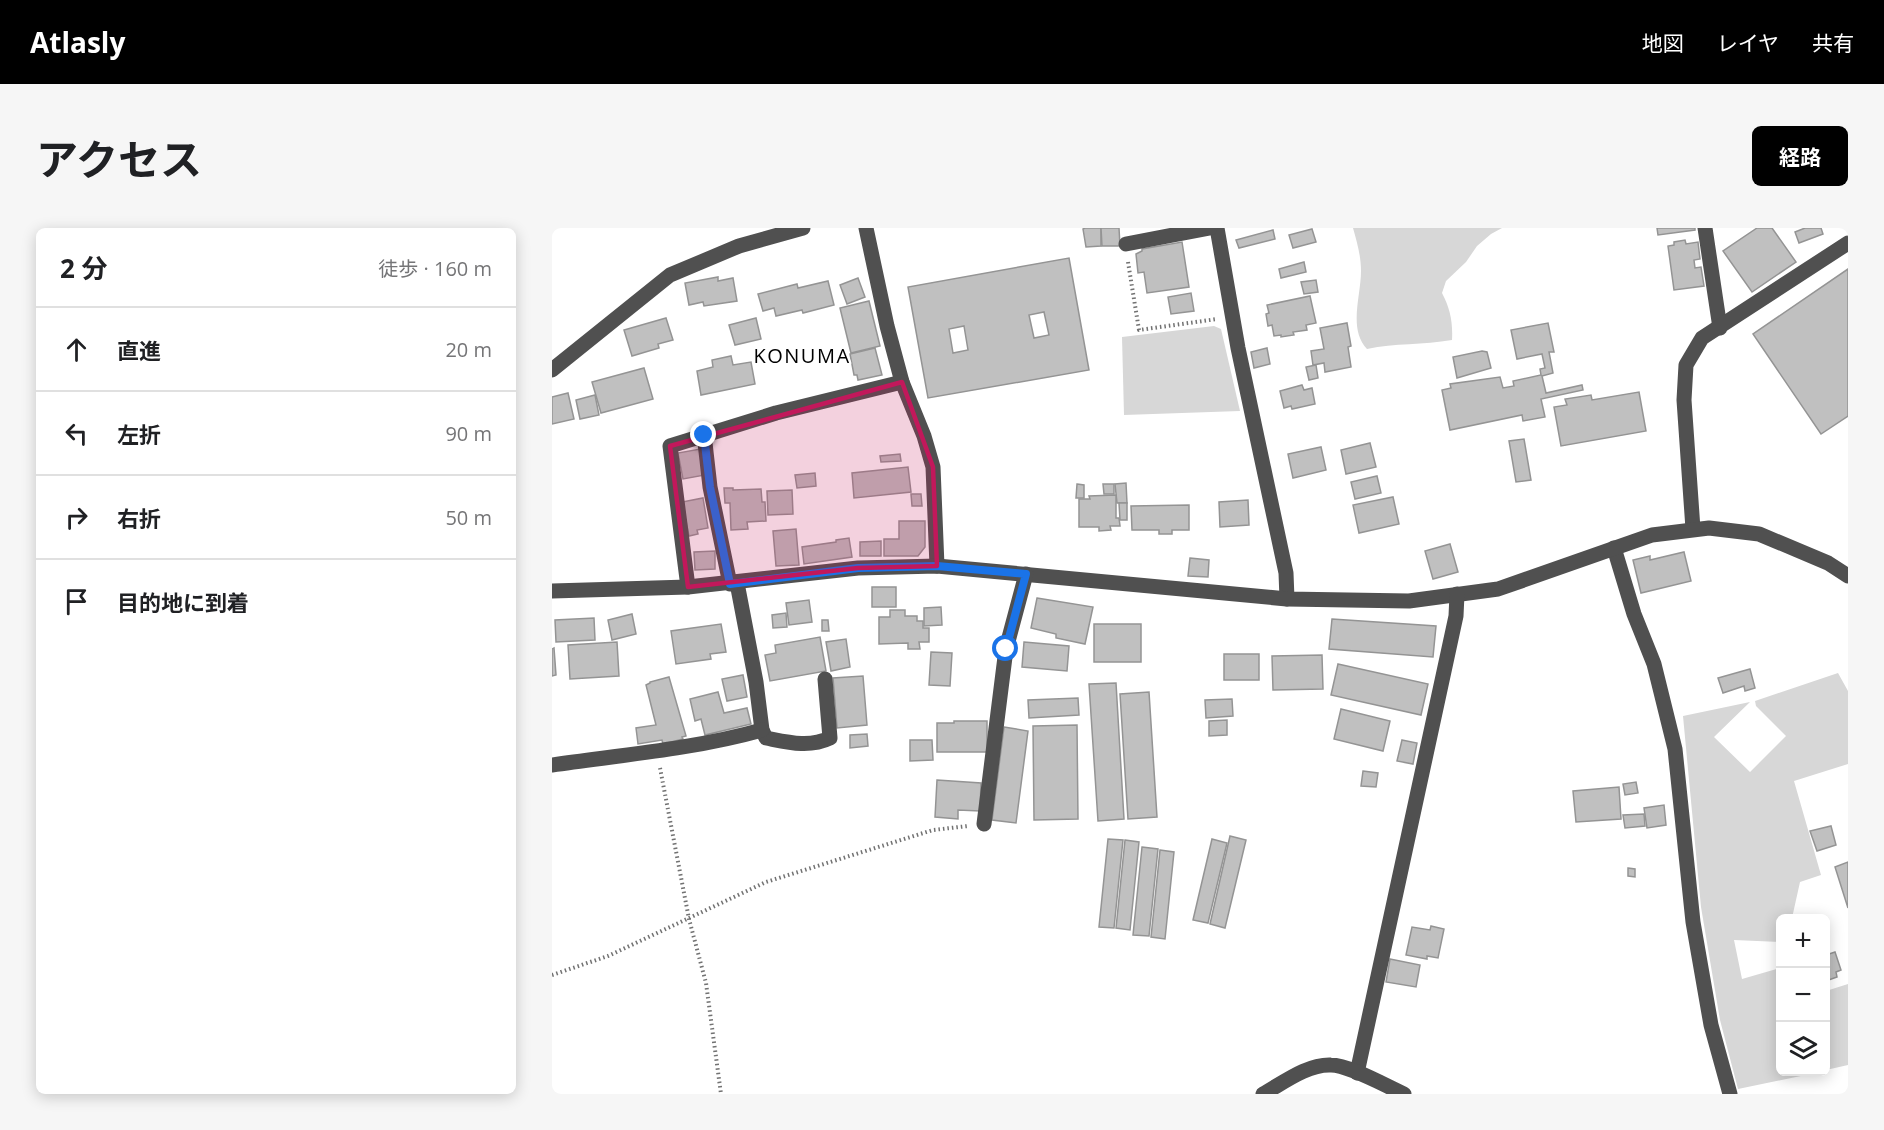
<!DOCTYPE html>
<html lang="ja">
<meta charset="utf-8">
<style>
body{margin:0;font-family:"Open Sans","Noto Sans JP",sans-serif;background:#f6f6f6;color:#202124}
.controls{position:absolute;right:18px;bottom:18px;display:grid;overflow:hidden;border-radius:9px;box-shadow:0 3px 15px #0003}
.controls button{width:54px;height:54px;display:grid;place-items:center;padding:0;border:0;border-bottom:2px solid #e0e0e0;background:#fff;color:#202124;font:30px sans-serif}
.stop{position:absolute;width:18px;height:18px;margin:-14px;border:4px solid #1a73e8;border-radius:50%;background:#fff}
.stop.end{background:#1a73e8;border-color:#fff;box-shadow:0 2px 6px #0008}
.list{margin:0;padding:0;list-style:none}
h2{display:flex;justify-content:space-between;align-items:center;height:78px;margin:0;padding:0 24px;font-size:26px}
h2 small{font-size:20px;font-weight:400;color:#757577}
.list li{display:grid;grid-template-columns:39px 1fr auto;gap:18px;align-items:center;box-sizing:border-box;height:84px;padding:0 24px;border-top:2px solid #e0e0e0}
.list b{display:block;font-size:22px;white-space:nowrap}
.list em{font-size:20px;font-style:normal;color:#757577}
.icon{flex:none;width:33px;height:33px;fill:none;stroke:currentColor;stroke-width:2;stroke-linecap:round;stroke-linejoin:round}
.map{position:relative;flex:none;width:1296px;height:866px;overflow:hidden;border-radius:9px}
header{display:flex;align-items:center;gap:36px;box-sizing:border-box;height:84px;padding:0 30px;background:#000;color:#fff}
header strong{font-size:28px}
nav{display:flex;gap:33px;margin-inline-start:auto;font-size:21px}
.intro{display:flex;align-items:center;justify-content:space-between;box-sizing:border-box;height:144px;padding:0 36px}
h1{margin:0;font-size:42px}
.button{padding:15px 27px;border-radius:9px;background:#000;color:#fff;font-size:21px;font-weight:700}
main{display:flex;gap:36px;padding:0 36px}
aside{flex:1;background:#fff;border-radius:9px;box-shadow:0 3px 15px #0003}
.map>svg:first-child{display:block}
</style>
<header>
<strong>Atlasly</strong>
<nav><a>地図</a><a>レイヤ</a><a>共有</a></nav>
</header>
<div class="intro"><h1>アクセス</h1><a class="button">経路</a></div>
<main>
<aside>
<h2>2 分<small>徒歩 · 160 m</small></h2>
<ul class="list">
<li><svg class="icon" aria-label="ahead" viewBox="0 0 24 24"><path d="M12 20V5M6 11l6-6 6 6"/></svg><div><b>直進</b></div><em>20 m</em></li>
<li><svg class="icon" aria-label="left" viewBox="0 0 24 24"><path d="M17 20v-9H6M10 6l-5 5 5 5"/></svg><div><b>左折</b></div><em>90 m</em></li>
<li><svg class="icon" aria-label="right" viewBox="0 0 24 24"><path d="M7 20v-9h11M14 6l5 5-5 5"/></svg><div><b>右折</b></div><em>50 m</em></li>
<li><svg class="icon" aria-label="arrive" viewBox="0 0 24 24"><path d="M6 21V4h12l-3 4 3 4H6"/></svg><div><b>目的地に到着</b></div></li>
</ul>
</aside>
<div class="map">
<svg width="1296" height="866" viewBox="0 0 1296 866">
<rect width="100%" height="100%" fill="#fff"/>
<g fill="#d7d7d7">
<path d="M 801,0 L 950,0 L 939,6 L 925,18 L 914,34 L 894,53 L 890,65 C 898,80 901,94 900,112 C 871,117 843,115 815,121 C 796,101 809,68 809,43 C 809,28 805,14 801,0 Z"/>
<polygon points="662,98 669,101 688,183 572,187 570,109"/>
<polygon points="1286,445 1296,463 1296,536 1242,553 1269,647 1248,654 1240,690 1228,690 1228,714 1182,712 1190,751 1228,740 1228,844 1268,844 1186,861 1168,792 1149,679 1131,488 1198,474 1162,509 1198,544 1234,508 1204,478 1203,473"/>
<polygon points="1296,756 1296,837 1274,842 1274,763"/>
</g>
<g fill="#c0c0c0" stroke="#949494" stroke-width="1.5" fill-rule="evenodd">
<polygon points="533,0 549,0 549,18 534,19 531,1"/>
<polygon points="549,0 567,0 568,18 550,18"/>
<polygon points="1105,0 1143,0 1143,2 1106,7"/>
<polygon points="1205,0 1220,0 1244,34 1200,64 1171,23"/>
<polygon points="1253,0 1269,0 1271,6 1247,15 1243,4"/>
<polygon points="760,1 764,14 741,20 737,7"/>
<polygon points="721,2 723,11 687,20 684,12"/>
<polygon points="1133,12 1134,16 1146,14 1148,31 1142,32 1143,40 1149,39 1152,58 1122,62 1116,18 1122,17 1122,14"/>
<polygon points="630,14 637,59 595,65 592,44 586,45 584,26 590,23 590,21"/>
<path d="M 517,30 L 537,142 L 376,170 L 356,59 ZM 492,84 L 497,107 L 482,110 L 477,87 ZM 412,98 L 416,122 L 401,125 L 397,101 Z"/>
<polygon points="752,34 754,44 729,50 727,41"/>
<polygon points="1296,41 1296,188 1269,206 1201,106"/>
<polygon points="166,49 166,53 181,50 185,73 152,78 151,74 137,77 133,55"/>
<polygon points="306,50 313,69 295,76 288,57"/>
<polygon points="764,52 766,64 752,66 749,54"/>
<polygon points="276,53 282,77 251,85 250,82 224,88 222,80 211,83 206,66 245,56 246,60"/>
<polygon points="639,65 642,83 619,86 616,69"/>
<polygon points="758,68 764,95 754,97 755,102 741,104 742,107 729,109 729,107 722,108 720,97 716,98 714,86 717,85 715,77"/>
<polygon points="317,73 328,118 299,125 288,80"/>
<polygon points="114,90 121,112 106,116 107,120 80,128 72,102"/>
<polygon points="204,90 209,111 183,117 177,97"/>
<polygon points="795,95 799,118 796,119 799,139 773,144 772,135 761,137 759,123 772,121 768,100"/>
<polygon points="996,95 1002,124 997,124 1001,145 990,148 994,165 1030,157 1031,162 989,171 993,189 971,193 970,187 898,202 890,162 899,160 898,156 948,149 951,160 962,158 961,153 989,147 988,141 993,140 990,126 965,131 959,102"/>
<polygon points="323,120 330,147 306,152 305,147 302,147 298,126"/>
<polygon points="715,120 718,136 702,140 699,124"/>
<polygon points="930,123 935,124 939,140 905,150 901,129"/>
<polygon points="179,128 181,137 199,134 203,156 149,167 145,143 161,139 160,132"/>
<polygon points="764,137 766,150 757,152 754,139"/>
<polygon points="92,140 101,171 49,185 40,154"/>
<polygon points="750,157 752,162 760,160 763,176 740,181 739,178 732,180 728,163"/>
<polygon points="1087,164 1094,203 1009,218 1002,179 1015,177 1013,171 1039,167 1040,172"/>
<polygon points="16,165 22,191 0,196 0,169"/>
<polygon points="43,167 47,187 28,191 24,172"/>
<polygon points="972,211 979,252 964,254 957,213"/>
<polygon points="818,215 824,239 794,246 789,222"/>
<polygon points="769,219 774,242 741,250 736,226"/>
<polygon points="148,221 153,247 131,251 126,225"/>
<polygon points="348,226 349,233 329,234 328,228"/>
<polygon points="356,239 359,264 302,270 300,245"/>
<polygon points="263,245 264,258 245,260 243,247"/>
<polygon points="825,248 829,265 803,271 799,254"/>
<polygon points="574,255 575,275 565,275 563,256"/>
<polygon points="525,256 532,257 532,270 524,270"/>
<polygon points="551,256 562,256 562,266 552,266"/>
<polygon points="172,260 181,260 181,262 209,261 210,274 213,274 214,293 195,294 196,301 179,302 178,275 173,275"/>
<polygon points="240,262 241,286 216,287 215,263"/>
<polygon points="359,266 369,266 370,278 360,278"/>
<polygon points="564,267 564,290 567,290 568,298 558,298 559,302 547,303 547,299 527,299 527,271 538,271 537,268"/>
<polygon points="841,269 847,296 807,305 801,277"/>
<polygon points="151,270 156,300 145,302 146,306 137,308 130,274"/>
<polygon points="696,272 697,297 668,299 667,274"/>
<polygon points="567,275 575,275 575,292 568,292"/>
<polygon points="637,277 637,302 620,302 620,306 607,306 607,302 580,302 579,278"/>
<polygon points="347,293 373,293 373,319 366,328 332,328 332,311 347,311"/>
<polygon points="244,301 247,337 224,338 221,303"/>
<polygon points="297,310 300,329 252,336 250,319 284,314 284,312"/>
<polygon points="329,313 329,328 308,328 308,314"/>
<polygon points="898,316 906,344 881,351 873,323"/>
<polygon points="163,323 163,341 143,342 142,324"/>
<polygon points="1132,324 1139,353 1089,365 1081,332 1098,328 1098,332"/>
<polygon points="638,330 657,332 656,349 636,348"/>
<rect x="320" y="359" width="24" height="20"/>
<polygon points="485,370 541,379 533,416 504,410 504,406 479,400"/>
<polygon points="257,372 260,394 237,397 234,375"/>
<polygon points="389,379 390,397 372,398 372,380"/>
<polygon points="338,382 353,382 353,388 365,388 365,393 371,393 371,400 377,400 377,414 367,414 368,421 356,421 356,415 327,416 327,389 338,389"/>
<polygon points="234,385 235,399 221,400 220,387"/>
<polygon points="80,386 84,406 60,412 56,392"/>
<polygon points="42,390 43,412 4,414 3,392"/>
<polygon points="780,391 884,398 881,429 777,421"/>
<polygon points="270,392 276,392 277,403 270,403"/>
<polygon points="169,396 174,424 158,426 159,431 124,436 119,403"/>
<rect x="542" y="396" width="47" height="38"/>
<polygon points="268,409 274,443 218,453 213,427 224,425 223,417"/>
<polygon points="294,411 298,439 279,443 274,414"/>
<polygon points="65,414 67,448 18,451 16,417"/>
<polygon points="472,414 517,418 515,443 470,439"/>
<polygon points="2,420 4,447 0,448 0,421"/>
<polygon points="379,424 400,425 398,458 377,457"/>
<rect x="672" y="426" width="35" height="26"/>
<polygon points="770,427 771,461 721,462 720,428"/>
<polygon points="786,436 876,456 869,487 779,467"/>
<polygon points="1198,441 1203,460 1193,463 1192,458 1171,465 1166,450"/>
<polygon points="191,447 195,469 175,473 170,451"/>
<polygon points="311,448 315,497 285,500 281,450"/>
<polygon points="117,449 134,508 130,509 131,511 111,516 110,512 86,516 84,500 104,497 94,457 98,455 98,454"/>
<polygon points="564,455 572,591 546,593 537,456"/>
<polygon points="166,464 172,485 195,480 199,496 153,507 149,491 143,493 138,471"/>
<polygon points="597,464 605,589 576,591 568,466"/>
<polygon points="526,470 527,487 477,490 476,472"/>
<polygon points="680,471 681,488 654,490 653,472"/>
<polygon points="789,481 838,493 831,523 782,511"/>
<polygon points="675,492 675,507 657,508 657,493"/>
<polygon points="402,493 435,493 435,524 385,524 385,495 402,495"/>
<polygon points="525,497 526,591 482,592 481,498"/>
<polygon points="452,499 476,503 464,595 440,592"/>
<polygon points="315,506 316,518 298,520 298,507"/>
<polygon points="358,512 380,512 381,532 358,533"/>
<polygon points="850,512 865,515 861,536 845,533"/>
<polygon points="811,543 826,545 824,559 809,558"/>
<polygon points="385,552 429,555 428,583 406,582 406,591 383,589"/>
<polygon points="1084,554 1086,565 1073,567 1071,556"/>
<polygon points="1067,559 1069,591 1024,594 1021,563"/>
<polygon points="1112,577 1114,597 1095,600 1092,580"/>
<polygon points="1092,586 1093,598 1073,600 1071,587"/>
<polygon points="1279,598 1284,617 1265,623 1258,603"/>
<polygon points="678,608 694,612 673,700 658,696"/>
<polygon points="556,611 571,612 562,700 547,699"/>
<polygon points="660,611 675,615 656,695 641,692"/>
<polygon points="573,612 587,614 578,702 564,700"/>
<polygon points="590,619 606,621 597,708 581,707"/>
<polygon points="608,622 622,624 613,711 599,709"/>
<polygon points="1296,634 1296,680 1283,639"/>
<polygon points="1076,640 1083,641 1083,649 1076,648"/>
<polygon points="879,698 892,701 886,730 875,728 875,731 854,727 860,699 878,702"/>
<polygon points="1283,724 1289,742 1284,744 1285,749 1274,753 1274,727"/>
<polygon points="838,731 868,737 864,759 834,754"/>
</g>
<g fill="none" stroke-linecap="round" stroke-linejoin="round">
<g stroke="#727272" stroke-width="4" stroke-dasharray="1.5 3" stroke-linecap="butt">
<polyline points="576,34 587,102 665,91"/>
<polyline points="108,540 137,691 154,755 169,866"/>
<polyline points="0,747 56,728 214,654 381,602 416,598"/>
</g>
<g stroke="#505050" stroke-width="15">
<polyline points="314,0 335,98 350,154 372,208 381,239 385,338"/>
<polyline points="665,0 686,120 734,345 735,371"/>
<polyline points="1153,0 1168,100"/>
<polyline points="574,16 658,0"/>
<polyline points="0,142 118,47 187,18 251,0"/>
<polyline points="152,206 158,259 178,356"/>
<polyline points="1141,301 1132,172 1134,137 1150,110 1296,15"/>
<polyline points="1062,320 1082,386 1102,436 1123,521 1141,694 1159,797 1178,866"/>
<path d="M 185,355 L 204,454 L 210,502 L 214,510 C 235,514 257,520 278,510 L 273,451"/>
<polyline points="136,359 118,218 224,185 350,154"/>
<polyline points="0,363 136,359 306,340 385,338 735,371 857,373 946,361 1100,307 1157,300 1207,306 1276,335 1296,348"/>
<path d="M 0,537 C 70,527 142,521 210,502"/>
<polyline points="432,596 454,421 474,346"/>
<polyline points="805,845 904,388 905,366"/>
<path d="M 711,866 C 731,855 755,836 779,837 C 797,837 834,858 852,866"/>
</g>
</g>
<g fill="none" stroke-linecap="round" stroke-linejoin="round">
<polyline stroke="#1a73e8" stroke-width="8" points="152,207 158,259 178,356 306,340 385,338 474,346 454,421"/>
</g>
<path fill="#c2185b" fill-opacity="0.2" stroke="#c2185b" stroke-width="4.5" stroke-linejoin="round" d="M 350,154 L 381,239 L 385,338 L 306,340 L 136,359 L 118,218 Z"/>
<g text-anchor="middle" stroke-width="4.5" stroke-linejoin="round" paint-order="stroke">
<g font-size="20" letter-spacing="1.5" fill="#000" stroke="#fff">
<text x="250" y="135">KONUMA</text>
</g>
</g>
</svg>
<div class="controls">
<button>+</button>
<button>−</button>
<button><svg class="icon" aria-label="layers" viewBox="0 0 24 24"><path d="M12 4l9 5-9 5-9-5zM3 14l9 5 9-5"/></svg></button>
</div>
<div class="stop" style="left:454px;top:421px"></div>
<div class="stop end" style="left:152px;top:207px"></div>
</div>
</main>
